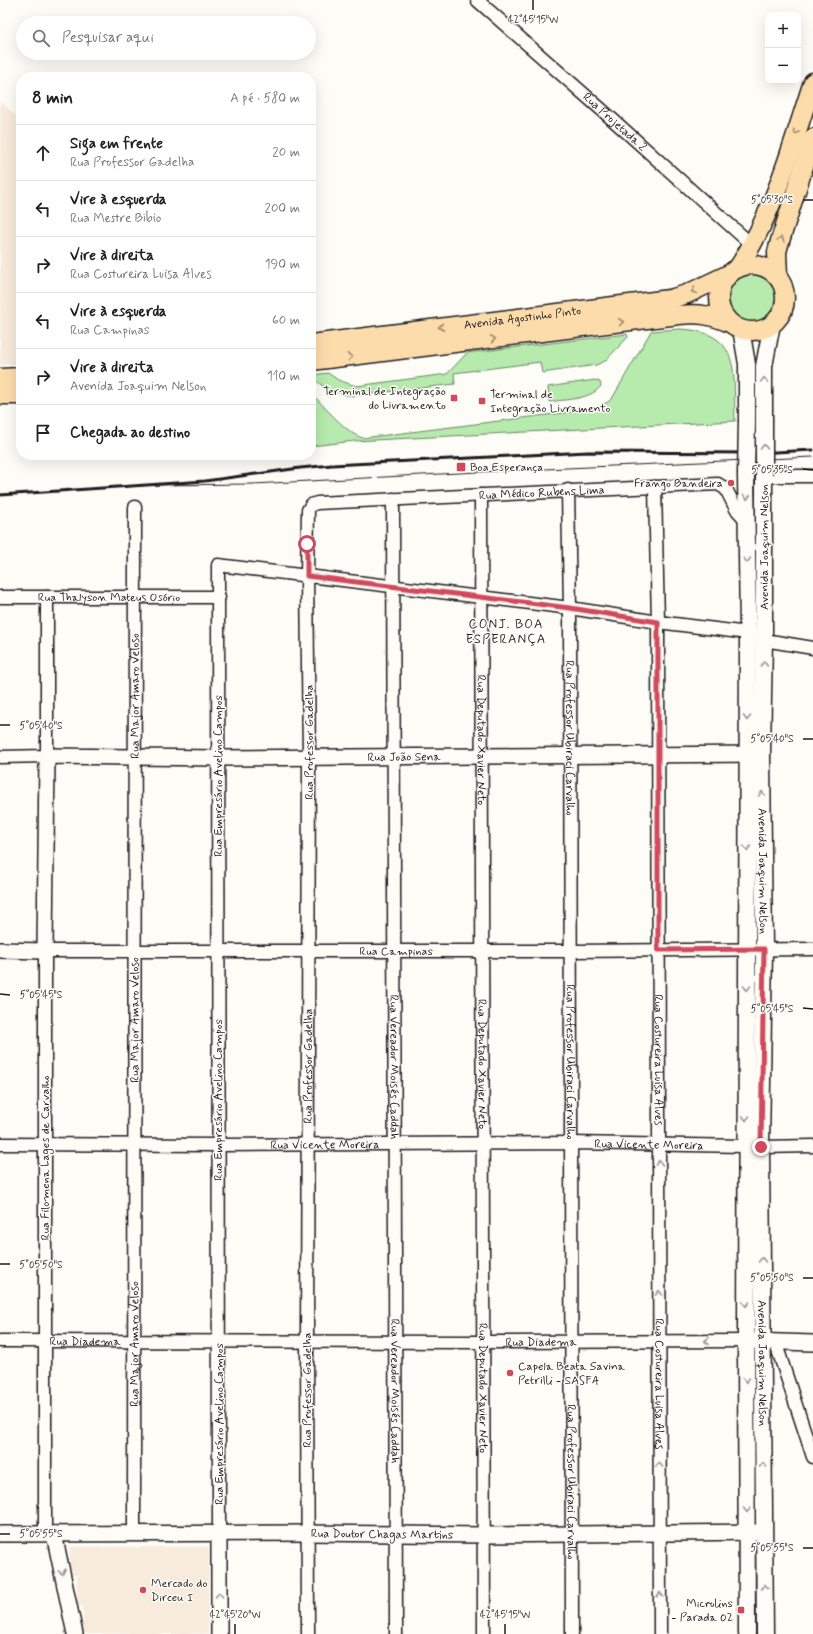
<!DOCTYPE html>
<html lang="pt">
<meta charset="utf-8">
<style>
body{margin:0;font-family:Mynerve,sans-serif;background:#f6f6f6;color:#222}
.controls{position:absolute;right:12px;top:12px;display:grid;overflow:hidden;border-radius:8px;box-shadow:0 4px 16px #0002}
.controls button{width:36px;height:36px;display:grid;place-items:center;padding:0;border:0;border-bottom:1px solid #e0e0e0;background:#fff;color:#222;font:20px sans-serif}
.stop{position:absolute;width:12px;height:12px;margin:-9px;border:3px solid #d1495b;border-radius:50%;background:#fff}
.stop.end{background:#d1495b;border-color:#fff;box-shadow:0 1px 4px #0008}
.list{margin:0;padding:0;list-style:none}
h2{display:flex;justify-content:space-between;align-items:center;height:52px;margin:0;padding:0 16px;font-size:17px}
h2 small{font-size:13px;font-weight:400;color:#767676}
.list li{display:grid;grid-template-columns:26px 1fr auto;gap:12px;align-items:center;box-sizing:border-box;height:56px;padding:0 16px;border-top:1px solid #e0e0e0}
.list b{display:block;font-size:15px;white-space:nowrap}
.list p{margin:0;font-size:13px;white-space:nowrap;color:#767676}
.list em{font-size:13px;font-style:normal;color:#767676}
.icon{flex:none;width:22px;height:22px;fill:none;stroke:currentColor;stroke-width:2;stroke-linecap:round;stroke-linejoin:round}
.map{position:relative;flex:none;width:813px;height:1634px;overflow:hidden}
.search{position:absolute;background:#fff;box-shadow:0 4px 16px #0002;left:16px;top:16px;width:300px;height:44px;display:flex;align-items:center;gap:10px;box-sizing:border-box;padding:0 14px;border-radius:22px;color:#767676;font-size:15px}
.panel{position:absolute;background:#fff;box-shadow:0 4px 16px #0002;left:16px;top:72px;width:300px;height:388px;border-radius:16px}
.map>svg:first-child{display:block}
</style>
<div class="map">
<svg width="813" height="1634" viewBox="0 0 813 1634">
<rect width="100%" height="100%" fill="#fdfcf7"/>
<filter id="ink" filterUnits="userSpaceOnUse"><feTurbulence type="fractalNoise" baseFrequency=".025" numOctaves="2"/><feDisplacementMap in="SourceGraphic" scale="8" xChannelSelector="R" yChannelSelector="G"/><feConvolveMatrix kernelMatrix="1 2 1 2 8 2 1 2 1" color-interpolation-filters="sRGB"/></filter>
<g filter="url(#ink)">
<g fill="#f8ebdc">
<polygon points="0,101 21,121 21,364 0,365"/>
<polygon points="70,1547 209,1547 208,1634 83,1634 83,1606 77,1606 77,1575 70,1575"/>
</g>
<g fill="#b6ebad" stroke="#698464">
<circle cx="752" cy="299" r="28"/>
<path d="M 680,329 C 743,332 733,373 735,421 L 355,441 L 311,446 L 311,393 C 322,404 349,436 363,438 L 595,409 L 608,402 L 613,397 L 651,331 Z"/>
<path d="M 627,334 L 628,337 L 605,361 L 596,365 L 542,373 L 540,362 L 454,373 L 455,384 L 352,396 C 336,393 321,389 312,375 L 328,373 L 338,380 L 356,386 L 447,374 L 467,353 Z"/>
<path d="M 595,380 L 600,382 L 601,386 C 590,400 567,399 549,402 L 548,387 Z"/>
</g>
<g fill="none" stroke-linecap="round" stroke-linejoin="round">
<g stroke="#1c1c1c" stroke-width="15">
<g id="minor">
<path id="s1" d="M 477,0 L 602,110 L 752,245"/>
<polyline points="774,476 813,476"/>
<path id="s2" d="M 655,487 L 658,622 L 660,1634"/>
<path id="s3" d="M 568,490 L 570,608 L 572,1634"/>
<path id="s4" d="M 481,495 L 484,1634"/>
<path id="s5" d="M 393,499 L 396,1634"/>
<path id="s6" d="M 0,597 L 219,597"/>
<polyline points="764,640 813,648"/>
<polyline points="0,757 47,756 47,597"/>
<path id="s7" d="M 0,1144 L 218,1145 L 571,1143 L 746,1146"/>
<polyline points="761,1147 813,1146"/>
<path id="s8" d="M 0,1341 L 483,1342 L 746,1341"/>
<polyline points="775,1341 813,1457"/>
<polyline points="219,1533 218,565 570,608 658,622 748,633"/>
<path id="s9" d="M 45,1534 L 45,951 L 571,951 L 813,949"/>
<path id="s10" d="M 134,1534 L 135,507"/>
<path id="s11" d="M 308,1634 L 307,1341 L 309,757 L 307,576 L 308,510 L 311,505 L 317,503 L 718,484 L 726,489 L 736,509 L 747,521"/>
</g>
</g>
<g stroke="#1c1c1c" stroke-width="18">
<g id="tertiary">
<path id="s12" d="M 0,950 L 45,951 L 47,756 L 218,758 L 760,754"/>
<polyline points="751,1341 813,1343"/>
<path id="s13" d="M 0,1534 L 308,1533 L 484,1535 L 764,1532"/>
<polyline points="54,1534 75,1634"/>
<polyline points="219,1634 219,1533"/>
</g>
</g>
<g stroke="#1c1c1c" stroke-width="19">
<g id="secondary">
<polyline points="741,329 747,364 747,420"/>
<polyline points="764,419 764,366 772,324"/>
<polyline points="746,474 748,633 746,1341 747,1634"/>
<path id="s14" d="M 764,474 L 764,640 L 762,754 L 764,949 L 761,1147 L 765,1634"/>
</g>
</g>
<g stroke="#1c1c1c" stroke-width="21">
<g id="primary">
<circle cx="752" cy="298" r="33"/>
<path d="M 738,268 C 775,211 792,145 813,82"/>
<polyline points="778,277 777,252 780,241 813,138"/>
<path id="s15" d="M 311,344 L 670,299 L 687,294 L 729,274"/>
<path d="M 311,361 L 679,315 C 700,313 711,315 730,323"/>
<polyline points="0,378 21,377"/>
<polyline points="0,395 21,395"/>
</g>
</g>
<use href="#minor" stroke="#fdfcf7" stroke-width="12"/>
<use href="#tertiary" stroke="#fdfcf7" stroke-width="15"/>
<use href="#secondary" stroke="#fdfcf7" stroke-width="16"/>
<use href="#primary" stroke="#fddcac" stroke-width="18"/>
<polyline stroke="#1c1c1c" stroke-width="1" points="156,485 253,484 478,472 813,457"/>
<polyline stroke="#1c1c1c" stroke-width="3" points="0,495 205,481 300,468 332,465 588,452 757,453 813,450"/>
<g stroke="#1c1c1c" stroke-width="19" stroke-linecap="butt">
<g id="secondary-bridge">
<polyline points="764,419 764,474"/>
<polyline points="746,474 747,420"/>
</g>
</g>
<use href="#secondary-bridge" stroke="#fdfcf7" stroke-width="16"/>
</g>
<defs><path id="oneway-chevron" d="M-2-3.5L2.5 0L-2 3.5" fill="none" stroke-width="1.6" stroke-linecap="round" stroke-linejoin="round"/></defs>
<g stroke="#98866b">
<use href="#oneway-chevron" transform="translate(796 132) rotate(109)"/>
<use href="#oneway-chevron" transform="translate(781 239) rotate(-74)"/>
<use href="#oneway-chevron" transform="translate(694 291) rotate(157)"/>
<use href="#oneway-chevron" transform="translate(621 322) rotate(-8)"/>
<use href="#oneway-chevron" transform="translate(441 327) rotate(173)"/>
<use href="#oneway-chevron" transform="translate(493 339) rotate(-8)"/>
<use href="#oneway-chevron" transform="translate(350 357) rotate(-7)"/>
</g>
<g stroke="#989794">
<use href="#oneway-chevron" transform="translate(764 380) rotate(-89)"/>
<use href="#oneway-chevron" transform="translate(764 447) rotate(-90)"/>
<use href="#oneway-chevron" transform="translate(747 497) rotate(90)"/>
<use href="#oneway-chevron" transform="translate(747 560) rotate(90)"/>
<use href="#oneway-chevron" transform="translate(764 664) rotate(-89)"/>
<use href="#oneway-chevron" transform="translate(747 718) rotate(91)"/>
<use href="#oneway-chevron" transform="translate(762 794) rotate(-91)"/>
<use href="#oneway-chevron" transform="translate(747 848) rotate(90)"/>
<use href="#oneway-chevron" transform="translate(747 988) rotate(90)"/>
<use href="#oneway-chevron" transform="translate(746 1118) rotate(90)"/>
<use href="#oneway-chevron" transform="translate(659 1163) rotate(-90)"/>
<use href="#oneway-chevron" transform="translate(762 1260) rotate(-90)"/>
<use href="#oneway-chevron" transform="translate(659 1293) rotate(-90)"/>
<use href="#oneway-chevron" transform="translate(746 1304) rotate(90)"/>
<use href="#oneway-chevron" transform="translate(707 1341) rotate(180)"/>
<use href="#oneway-chevron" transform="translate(746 1380) rotate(90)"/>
<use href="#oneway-chevron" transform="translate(659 1465) rotate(-90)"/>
<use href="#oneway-chevron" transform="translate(763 1465) rotate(-91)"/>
<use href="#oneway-chevron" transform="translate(747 1510) rotate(90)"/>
<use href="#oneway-chevron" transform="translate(62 1572) rotate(78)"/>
<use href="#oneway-chevron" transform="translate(765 1587) rotate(-91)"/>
<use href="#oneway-chevron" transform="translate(219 1595) rotate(-90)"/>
<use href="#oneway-chevron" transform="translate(660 1595) rotate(-90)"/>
</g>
</g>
<g fill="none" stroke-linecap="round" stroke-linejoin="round" filter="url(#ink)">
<polyline stroke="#d1495b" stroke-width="5" points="307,544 307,576 570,608 658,622 658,950 764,949 761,1147"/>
</g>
<path fill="none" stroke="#1c1c1c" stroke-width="1.5" d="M 533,10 L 533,0M 803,200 L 813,200M 803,469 L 813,470M 0,725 L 10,725M 803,739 L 813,739M 0,994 L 10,995M 803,1008 L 813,1009M 0,1264 L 10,1264M 803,1278 L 813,1278M 0,1534 L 10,1534M 803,1548 L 813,1548M 235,1634 L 235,1624M 505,1634 L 505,1624"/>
<g fill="#d1495b" stroke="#fdfcf7" stroke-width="1.5">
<rect x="450" y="394" width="8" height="8" rx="2"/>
<rect x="478" y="397" width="8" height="8" rx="2"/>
<rect x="456" y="462" width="10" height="10" rx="2"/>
<circle cx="731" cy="483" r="4"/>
<circle cx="510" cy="1373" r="4"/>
<circle cx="143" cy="1590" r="4"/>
<rect x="737" y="1606" width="8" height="8" rx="2"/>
</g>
<g text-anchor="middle" stroke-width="3" stroke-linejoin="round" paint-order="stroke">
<g font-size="12" fill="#1c1c1c" stroke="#fdfcf7">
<text dy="4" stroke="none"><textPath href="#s1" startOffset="184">Rua Projetada 2</textPath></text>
<text dy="4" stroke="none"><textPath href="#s15" startOffset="213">Avenida Agostinho Pinto</textPath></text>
<text dy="4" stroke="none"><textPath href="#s11" startOffset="1361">Rua Médico Rubens Lima</textPath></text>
<text transform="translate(764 547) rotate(-90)" y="4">Avenida Joaquim Nelson</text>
<text dy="4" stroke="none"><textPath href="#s6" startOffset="109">Rua Thalyson Mateus Osório</textPath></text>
<text dy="4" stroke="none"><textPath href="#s10" startOffset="838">Rua Major Amaro Veloso</textPath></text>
<text dy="4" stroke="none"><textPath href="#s3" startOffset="248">Rua Professor Ubiraci Carvalho</textPath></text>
<text dy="4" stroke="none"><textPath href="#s4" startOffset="245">Rua Deputado Xavier Neto</textPath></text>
<text transform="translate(309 742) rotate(-90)" y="4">Rua Professor Gadelha</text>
<text dy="4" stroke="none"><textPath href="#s12" startOffset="597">Rua João Sena</textPath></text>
<text transform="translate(218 776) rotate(-90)" y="4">Rua Empresário Avelino Campos</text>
<text dy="4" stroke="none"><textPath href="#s14" startOffset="397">Avenida Joaquim Nelson</textPath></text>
<text dy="4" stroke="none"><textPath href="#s9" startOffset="934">Rua Campinas</textPath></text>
<text dy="4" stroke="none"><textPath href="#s10" startOffset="514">Rua Major Amaro Veloso</textPath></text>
<text dy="4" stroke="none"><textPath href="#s2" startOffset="573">Rua Costureira Luisa Alves</textPath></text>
<text dy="4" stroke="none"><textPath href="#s3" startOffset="572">Rua Professor Ubiraci Carvalho</textPath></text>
<text dy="4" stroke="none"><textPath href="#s4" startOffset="569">Rua Deputado Xavier Neto</textPath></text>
<text dy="4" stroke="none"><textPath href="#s11" startOffset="568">Rua Professor Gadelha</textPath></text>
<text dy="4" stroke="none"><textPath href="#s5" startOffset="568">Rua Vereador Moisés Caddah</textPath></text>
<text transform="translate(218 1100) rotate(-90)" y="4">Rua Empresário Avelino Campos</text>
<text dy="4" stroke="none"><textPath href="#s7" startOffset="325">Rua Vicente Moreira</textPath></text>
<text dy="4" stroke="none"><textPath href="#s7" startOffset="649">Rua Vicente Moreira</textPath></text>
<text transform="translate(45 1158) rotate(-90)" y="4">Rua Filomena Lages de Carvalho</text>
<text dy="4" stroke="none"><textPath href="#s8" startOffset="85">Rua Diadema</textPath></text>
<text dy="4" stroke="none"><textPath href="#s8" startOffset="541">Rua Diadema</textPath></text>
<text dy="4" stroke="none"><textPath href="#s10" startOffset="190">Rua Major Amaro Veloso</textPath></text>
<text dy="4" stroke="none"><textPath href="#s14" startOffset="889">Avenida Joaquim Nelson</textPath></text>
<text dy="4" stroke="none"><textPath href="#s2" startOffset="897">Rua Costureira Luisa Alves</textPath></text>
<text dy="4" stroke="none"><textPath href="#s4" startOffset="893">Rua Deputado Xavier Neto</textPath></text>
<text transform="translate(307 1390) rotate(-90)" y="4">Rua Professor Gadelha</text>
<text dy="4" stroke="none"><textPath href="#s5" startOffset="892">Rua Vereador Moisés Caddah</textPath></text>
<text transform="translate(219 1424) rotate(-90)" y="4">Rua Empresário Avelino Campos</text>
<text dy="4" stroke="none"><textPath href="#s3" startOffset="992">Rua Professor Ubiraci Carvalho</textPath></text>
<text dy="4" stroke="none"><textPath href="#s13" startOffset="382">Rua Doutor Chagas Martins</textPath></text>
</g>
<g font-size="12" fill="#1c1c1c" stroke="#fdfcf7" text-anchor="start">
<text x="446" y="395" text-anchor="end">Terminal de Integração<tspan x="446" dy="14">do Livramento</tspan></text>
<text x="490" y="398">Terminal de<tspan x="490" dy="14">Integração Livramento</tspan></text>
<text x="470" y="471">Boa Esperança</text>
<text x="723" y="487" text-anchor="end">Frango Bandeira</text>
<text x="518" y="1370">Capela Beata Savina<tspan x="518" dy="14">Petrilli - SASFA</tspan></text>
<text x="151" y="1587">Mercado do<tspan x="151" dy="14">Dirceu I</tspan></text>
<text x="733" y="1607" text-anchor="end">Microlins<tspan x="733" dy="14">- Parada 02</tspan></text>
</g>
<g font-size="13" letter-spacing="1" fill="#1c1c1c" stroke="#fdfcf7">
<text x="506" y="628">CONJ. BOA<tspan x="506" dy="15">ESPERANÇA</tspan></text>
</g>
</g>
<g font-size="10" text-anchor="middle" fill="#1c1c1c" stroke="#fdfcf7" stroke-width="3" stroke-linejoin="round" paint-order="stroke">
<text x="533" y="23">42°45'15"W</text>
<text x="772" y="203">5°05'30"S</text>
<text x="772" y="473">5°05'35"S</text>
<text x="41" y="729">5°05'40"S</text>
<text x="772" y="742">5°05'40"S</text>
<text x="41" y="998">5°05'45"S</text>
<text x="772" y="1012">5°05'45"S</text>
<text x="41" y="1268">5°05'50"S</text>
<text x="772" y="1281">5°05'50"S</text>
<text x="41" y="1537">5°05'55"S</text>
<text x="772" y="1551">5°05'55"S</text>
<text x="235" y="1618">42°45'20"W</text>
<text x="505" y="1618">42°45'15"W</text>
</g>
</svg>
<div class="controls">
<button>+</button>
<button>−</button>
</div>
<div class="stop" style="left:307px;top:544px"></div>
<div class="stop end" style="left:761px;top:1147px"></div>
<div class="search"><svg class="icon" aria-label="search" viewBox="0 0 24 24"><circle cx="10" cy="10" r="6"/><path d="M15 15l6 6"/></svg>Pesquisar aqui</div>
<section class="panel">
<h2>8 min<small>A pé · 580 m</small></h2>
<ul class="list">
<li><svg class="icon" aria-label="ahead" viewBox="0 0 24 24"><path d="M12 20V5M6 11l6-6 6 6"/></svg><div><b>Siga em frente</b><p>Rua Professor Gadelha</p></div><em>20 m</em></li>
<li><svg class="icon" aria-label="left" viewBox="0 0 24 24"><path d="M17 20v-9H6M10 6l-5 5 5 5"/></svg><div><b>Vire à esquerda</b><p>Rua Mestre Bibio</p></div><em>200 m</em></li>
<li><svg class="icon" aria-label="right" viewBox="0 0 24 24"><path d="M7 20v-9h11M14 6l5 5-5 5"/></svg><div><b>Vire à direita</b><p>Rua Costureira Luisa Alves</p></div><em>190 m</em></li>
<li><svg class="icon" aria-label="left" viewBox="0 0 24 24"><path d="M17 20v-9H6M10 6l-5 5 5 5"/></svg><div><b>Vire à esquerda</b><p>Rua Campinas</p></div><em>60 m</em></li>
<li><svg class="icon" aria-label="right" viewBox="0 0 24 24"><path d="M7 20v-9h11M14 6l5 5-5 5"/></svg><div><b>Vire à direita</b><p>Avenida Joaquim Nelson</p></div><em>110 m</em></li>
<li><svg class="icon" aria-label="arrive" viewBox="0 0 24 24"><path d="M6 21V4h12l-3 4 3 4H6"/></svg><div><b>Chegada ao destino</b></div></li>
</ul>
</section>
</div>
